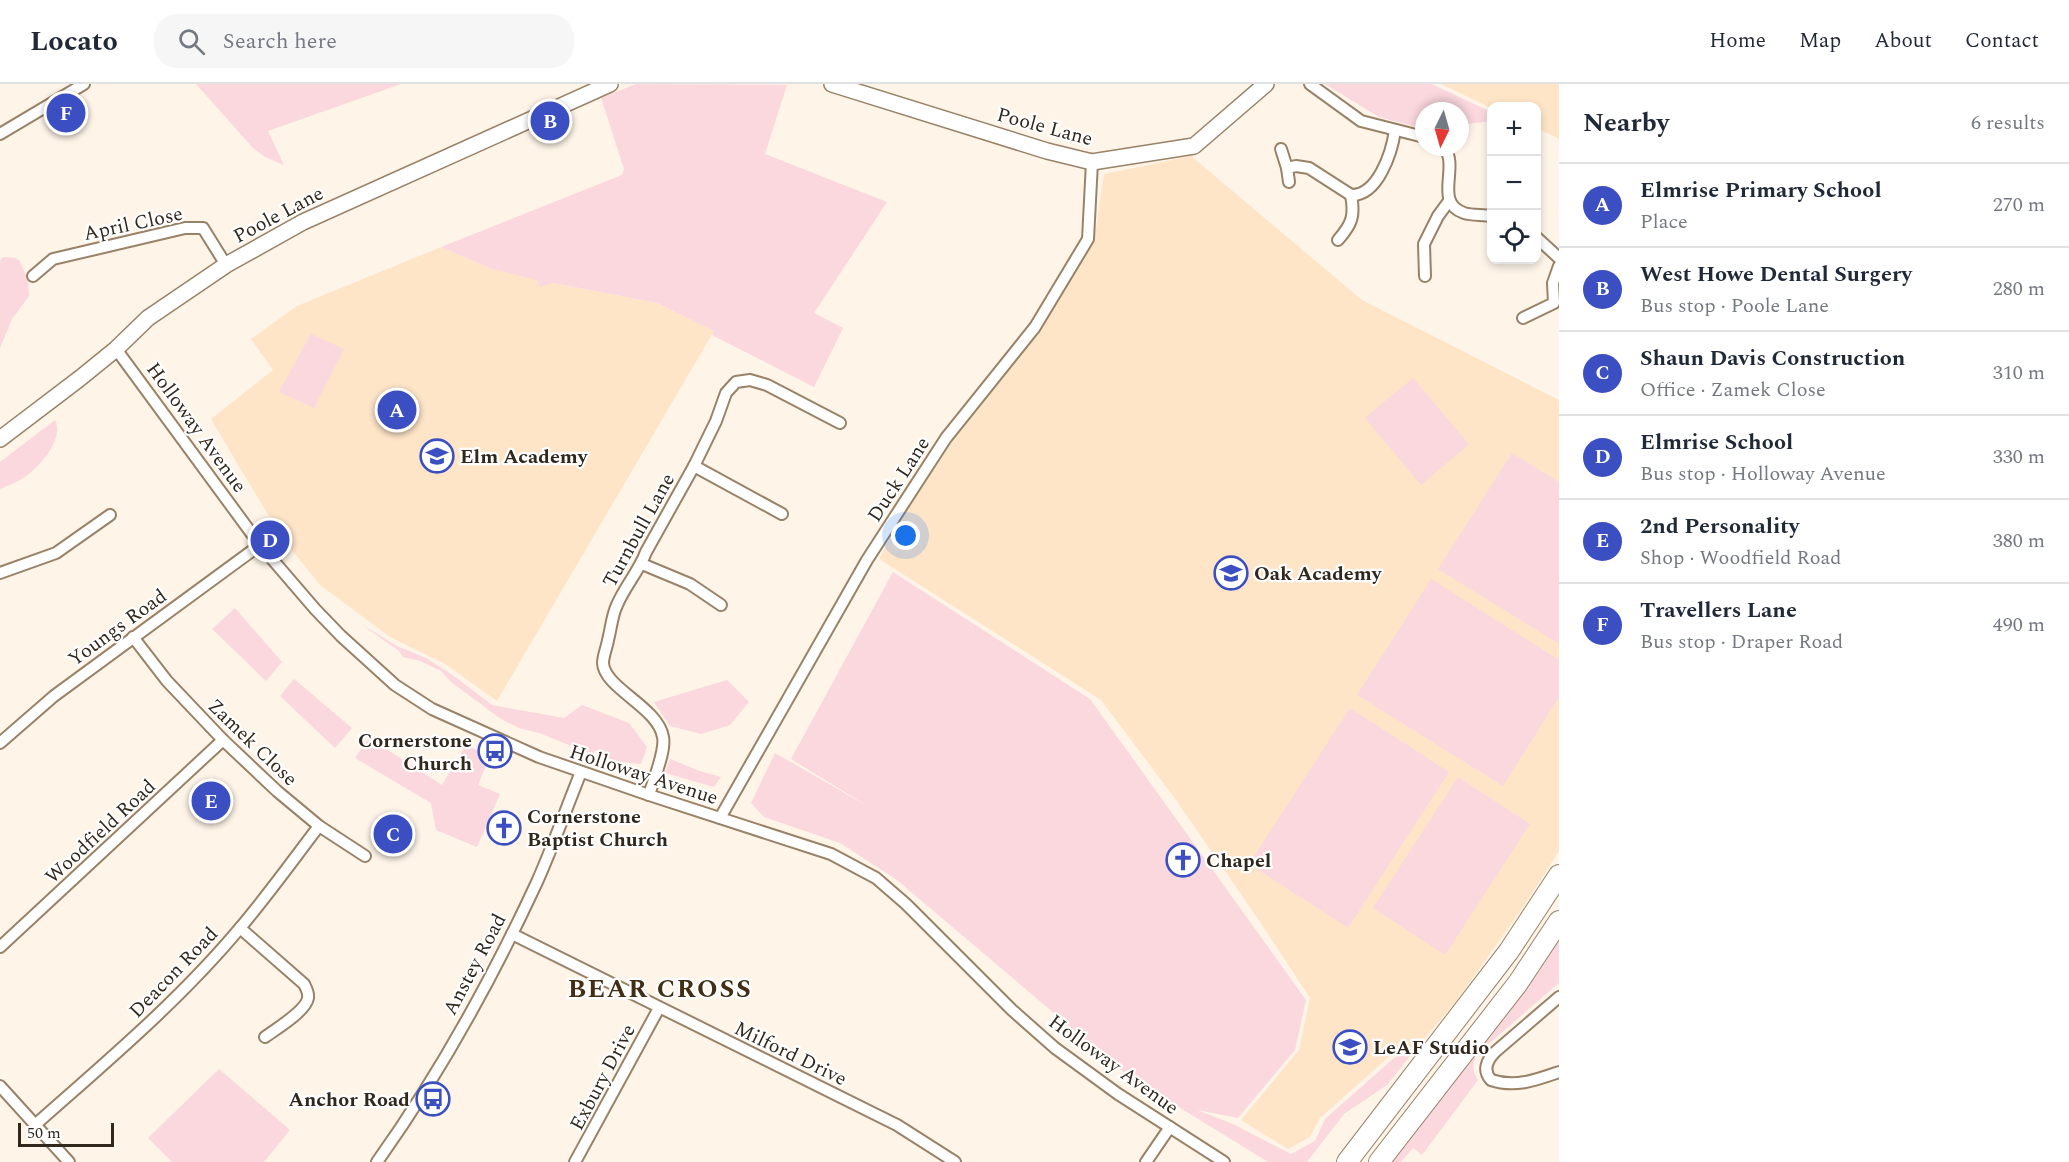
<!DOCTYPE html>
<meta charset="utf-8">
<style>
body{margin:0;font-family:Spectral,serif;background:#f6f6f7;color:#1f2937}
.controls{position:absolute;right:18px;top:18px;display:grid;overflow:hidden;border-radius:12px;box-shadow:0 3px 9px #0003}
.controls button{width:54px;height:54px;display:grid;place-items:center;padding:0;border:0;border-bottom:2px solid #e0e1e3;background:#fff;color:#1f2937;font:30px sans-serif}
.compass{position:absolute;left:1415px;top:18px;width:54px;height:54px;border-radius:50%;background:#fff;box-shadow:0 3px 9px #0003;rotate:185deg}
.scale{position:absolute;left:18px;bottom:15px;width:96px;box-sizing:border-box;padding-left:6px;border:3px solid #31281d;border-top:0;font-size:16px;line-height:21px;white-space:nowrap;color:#31281d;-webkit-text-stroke:4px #fff;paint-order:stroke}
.you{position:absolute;left:906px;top:452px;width:21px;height:21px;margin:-15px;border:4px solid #fff;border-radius:50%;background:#1a73e8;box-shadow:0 0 0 9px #1a73e833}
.badge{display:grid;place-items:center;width:39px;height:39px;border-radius:50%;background:#3c4fc2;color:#fff;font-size:20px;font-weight:700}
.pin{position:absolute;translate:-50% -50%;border:3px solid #fff;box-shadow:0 2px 6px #0006}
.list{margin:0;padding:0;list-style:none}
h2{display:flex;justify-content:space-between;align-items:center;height:78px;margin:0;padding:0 24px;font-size:26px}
h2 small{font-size:20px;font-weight:400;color:#747a83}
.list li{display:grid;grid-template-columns:39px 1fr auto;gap:18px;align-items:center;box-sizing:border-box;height:84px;padding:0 24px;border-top:2px solid #e0e1e3}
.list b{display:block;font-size:22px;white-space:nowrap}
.list p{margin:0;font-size:20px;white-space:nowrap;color:#747a83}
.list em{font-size:20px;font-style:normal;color:#747a83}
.icon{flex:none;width:33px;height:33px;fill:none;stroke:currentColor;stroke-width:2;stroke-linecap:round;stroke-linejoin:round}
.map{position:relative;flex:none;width:1559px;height:1078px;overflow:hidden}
header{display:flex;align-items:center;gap:36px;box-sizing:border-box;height:84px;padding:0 30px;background:#fff;border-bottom:2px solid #e0e1e3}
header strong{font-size:28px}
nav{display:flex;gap:33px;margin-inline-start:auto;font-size:21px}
.search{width:420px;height:54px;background:#f6f6f7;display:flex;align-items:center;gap:15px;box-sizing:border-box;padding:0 21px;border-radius:24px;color:#747a83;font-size:22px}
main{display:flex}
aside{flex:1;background:#fff}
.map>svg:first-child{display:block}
</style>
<header>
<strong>Locato</strong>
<div class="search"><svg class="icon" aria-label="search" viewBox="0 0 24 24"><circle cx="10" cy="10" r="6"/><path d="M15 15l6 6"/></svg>Search here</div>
<nav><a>Home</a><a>Map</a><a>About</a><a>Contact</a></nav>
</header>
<main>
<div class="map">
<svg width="1559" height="1078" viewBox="0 0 1559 1078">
<rect width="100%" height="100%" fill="#fef4e8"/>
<g fill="#fee5c8">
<polygon points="1441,0 1559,0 1559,55 1537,44 1536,22 1491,24"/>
<polygon points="1191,72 1362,216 1559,316 1559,767 1524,822 1457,916 1417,964 1400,963 1320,1034 1310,1053 1288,1065 1241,1036 1299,966 1310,914 1256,832 1176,716 1101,616 879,475 897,442 954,355 1028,261 1094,158 1104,90"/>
<polygon points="441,163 489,184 553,199 657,219 714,247 497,617 445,580 390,553 320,501 280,451 211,335 273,286 251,255 297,222"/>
</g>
<g fill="#fbd8de">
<polygon points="196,0 401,0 268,47 284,81 265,73 253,64"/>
<polygon points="636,0 787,1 765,70 887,118 814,229 843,244 814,303 712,251 714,247 657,219 553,199 540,203 537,196 489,184 441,163 622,91 624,85 601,14"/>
<polygon points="1325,0 1432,0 1491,28 1491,37 1460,41 1460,27 1424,27 1424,45 1379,33"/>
<polygon points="3,173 16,174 20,177 28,197 29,212 12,235 0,264 0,177"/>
<polygon points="311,250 344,265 314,324 279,308"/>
<polygon points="1413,294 1469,360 1421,401 1365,334"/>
<path d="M 55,336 C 65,356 38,384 22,395 C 15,399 7,402 0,405 L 0,378 Z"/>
<polygon points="1512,369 1559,398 1559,560 1438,485"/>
<polygon points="893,488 1090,615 1306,916 1295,966 1238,1034 1197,1026 1233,1040 1291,1070 1315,1057 1325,1035 1402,967 1410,972 1387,1001 1344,1030 1307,1078 1268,1078 1127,991 897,796 840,759 764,733 751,719 775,669 869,723 791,675"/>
<polygon points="1431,495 1559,576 1559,613 1503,702 1357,611"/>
<polygon points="235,524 282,578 266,597 212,545"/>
<path d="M 361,540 L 397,562 L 426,574 L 454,592 L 492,621 L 564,634 L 582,621 L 629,639 L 647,663 L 641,680 C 625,679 607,677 595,666 L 594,671 L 539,649 L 519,644 L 501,635 L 451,598 L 441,587 L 420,577 L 403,573 L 399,567 Z"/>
<polygon points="294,595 352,644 335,664 280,612"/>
<polygon points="727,596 749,618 730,641 701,650 670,642 654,618"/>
<polygon points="1350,624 1449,688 1348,844 1249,780"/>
<polygon points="369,654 442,701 466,661 490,672 478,701 500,710 477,763 436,746 431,719 355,674"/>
<polygon points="670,675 700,687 721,693 714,703 665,689"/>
<polygon points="1458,693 1530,740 1445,871 1373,824"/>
<path d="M 1559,856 L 1559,899 L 1477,970 C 1472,980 1472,987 1478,996 L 1422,1071 L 1413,1064 L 1401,1078 L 1390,1078 Z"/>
<polygon points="219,985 290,1046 264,1078 172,1078 148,1054"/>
</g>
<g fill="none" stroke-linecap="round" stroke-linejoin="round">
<g stroke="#998267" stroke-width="14">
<g id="street">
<polyline points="1310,0 1361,37 1424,53"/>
<polyline points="0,50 84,0"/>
<path d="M 1444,63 C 1460,83 1433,118 1464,129 C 1473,132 1482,130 1492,132"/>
<polyline points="1281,65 1287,84"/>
<path d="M 1289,98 L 1287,84 L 1296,82 L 1309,84 L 1351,111 C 1378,112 1392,68 1395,46"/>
<polyline points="1536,153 1559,174"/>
<path d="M 1338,156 C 1352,140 1355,132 1351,111"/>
<polyline points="33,192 53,175 185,144 203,144 226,181"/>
<polyline points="1425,192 1424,160 1438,132 1449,117"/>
<polyline points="1523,234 1554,219 1553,199 1559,182"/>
<polyline points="116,265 260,461 315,525 341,552 395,601 432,625 539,673 649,711 831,770 876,794 906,820 1012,926 1055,964 1118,1010 1224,1078"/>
<polyline points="694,382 782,430"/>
<polyline points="642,480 690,500 721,521"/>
<polyline points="0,489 56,469 110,431"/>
<polyline points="133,553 167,597 223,656 277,707 319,742 365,772"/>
<polyline points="0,659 54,612 260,461"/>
<path d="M 649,711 C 653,697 666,667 663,653 C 658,623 604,604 603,579 C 603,572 607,563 608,556 C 611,545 612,531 617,521 C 625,502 639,487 646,468 L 694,382 L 716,337 L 726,309 L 736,298 L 750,296 L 767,301 L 840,339"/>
<polyline points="720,734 867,476 946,354 1035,243 1088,155 1092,78"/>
<path d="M 240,844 L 304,900 C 306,904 309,909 308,914 C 306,927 276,945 265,953"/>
<polyline points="512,850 897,1041 955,1078"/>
<polyline points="0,863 223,656"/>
<path d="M 1559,913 L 1495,968 C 1487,976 1482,986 1491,996 C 1515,1004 1536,996 1559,988"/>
<polyline points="0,1002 69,1078"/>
<path d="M 35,1041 C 106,978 179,917 240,844 C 268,811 293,776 319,742"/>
<path d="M 377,1078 C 439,991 492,895 537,798 C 553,762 566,725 581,688"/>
<polyline points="575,1078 659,924"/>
<polyline points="1146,1078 1170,1043"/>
</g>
</g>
<g stroke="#998267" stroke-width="18">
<g id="secondary">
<polyline points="832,0 1047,67 1092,78 1194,62 1266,0"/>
<polyline points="0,355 79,295 116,265 148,234 226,181 303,138 610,0"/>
</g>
</g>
<g stroke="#998267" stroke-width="22">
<g id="highway">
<polyline points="1347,1078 1509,867 1559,791"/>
<polyline points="1379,1078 1518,899 1559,837"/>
</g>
</g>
<use href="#street" stroke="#fff" stroke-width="10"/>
<use href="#secondary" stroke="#fff" stroke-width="15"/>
<use href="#highway" stroke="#fff" stroke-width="20"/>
</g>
<defs>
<g id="school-ring" transform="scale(1.725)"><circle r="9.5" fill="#fff" stroke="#3c4fc2" stroke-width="1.5"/><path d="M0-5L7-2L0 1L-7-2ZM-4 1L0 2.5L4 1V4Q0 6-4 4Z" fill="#3c4fc2"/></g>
<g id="bus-ring" transform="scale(1.725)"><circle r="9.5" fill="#fff" stroke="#3c4fc2" stroke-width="1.5"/><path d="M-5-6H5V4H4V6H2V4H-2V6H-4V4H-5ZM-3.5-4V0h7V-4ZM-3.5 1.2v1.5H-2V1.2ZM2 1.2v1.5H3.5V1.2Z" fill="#3c4fc2"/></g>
<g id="church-ring" transform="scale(1.725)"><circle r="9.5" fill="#fff" stroke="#3c4fc2" stroke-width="1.5"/><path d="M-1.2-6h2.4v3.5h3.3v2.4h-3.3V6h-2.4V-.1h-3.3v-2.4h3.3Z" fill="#3c4fc2"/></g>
</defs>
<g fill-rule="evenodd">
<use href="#school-ring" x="437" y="372"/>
<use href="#school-ring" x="1231" y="489"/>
<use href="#bus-ring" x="495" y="667"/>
<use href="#church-ring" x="504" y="744"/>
<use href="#church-ring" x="1183" y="776"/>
<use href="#school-ring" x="1350" y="963"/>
<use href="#bus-ring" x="433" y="1015"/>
</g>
<g text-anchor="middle" stroke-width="4.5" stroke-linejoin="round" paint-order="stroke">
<g font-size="20" fill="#31281d" stroke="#fff">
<text transform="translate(1045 42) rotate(15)" y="7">Poole Lane</text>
<text transform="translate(278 130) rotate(-28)" y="7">Poole Lane</text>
<text transform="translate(133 139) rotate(-12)" y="7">April Close</text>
<text transform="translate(197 343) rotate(54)" y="7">Holloway Avenue</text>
<text transform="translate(898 395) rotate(-57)" y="7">Duck Lane</text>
<text transform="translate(638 446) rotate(-61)" y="7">Turnbull Lane</text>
<text transform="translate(117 543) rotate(-36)" y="7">Youngs Road</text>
<text transform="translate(253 658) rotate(44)" y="7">Zamek Close</text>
<text transform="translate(644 690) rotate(18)" y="7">Holloway Avenue</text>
<text transform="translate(100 747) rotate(-43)" y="7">Woodfield Road</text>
<text transform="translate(474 880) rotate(-62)" y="7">Anstey Road</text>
<text transform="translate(173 888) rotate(-46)" y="7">Deacon Road</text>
<text transform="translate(791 969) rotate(26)" y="7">Milford Drive</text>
<text transform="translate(1114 980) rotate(36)" y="7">Holloway Avenue</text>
<text transform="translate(602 993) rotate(-62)" y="7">Exbury Drive</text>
</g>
<g font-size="20" font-weight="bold" fill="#31281d" stroke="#fff" text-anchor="start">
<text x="460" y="379">Elm Academy</text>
<text x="1254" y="496">Oak Academy</text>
<text x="472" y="663" text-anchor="end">Cornerstone<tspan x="472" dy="23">Church</tspan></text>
<text x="527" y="739">Cornerstone<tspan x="527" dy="23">Baptist Church</tspan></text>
<text x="1206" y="783">Chapel</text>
<text x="1373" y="970">LeAF Studio</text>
<text x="410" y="1022" text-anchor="end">Anchor Road</text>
</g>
<g font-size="26" font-weight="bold" letter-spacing="1.5" fill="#422e15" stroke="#fff">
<text x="660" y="913">BEAR CROSS</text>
</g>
</g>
</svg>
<div class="controls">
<button>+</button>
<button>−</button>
<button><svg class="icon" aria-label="locate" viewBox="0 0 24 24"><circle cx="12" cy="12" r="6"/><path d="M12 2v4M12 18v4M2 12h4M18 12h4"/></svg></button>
</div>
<svg class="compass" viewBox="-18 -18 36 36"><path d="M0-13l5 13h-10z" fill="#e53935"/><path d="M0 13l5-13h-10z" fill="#747a83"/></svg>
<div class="scale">50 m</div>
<div class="you"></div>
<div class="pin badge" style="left:397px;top:326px">A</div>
<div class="pin badge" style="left:550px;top:37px">B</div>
<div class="pin badge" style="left:393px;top:750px">C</div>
<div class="pin badge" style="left:270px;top:456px">D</div>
<div class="pin badge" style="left:211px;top:717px">E</div>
<div class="pin badge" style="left:66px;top:29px">F</div>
</div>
<aside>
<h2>Nearby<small>6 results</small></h2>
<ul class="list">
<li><span class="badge">A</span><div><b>Elmrise Primary School</b><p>Place</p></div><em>270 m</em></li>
<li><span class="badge">B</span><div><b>West Howe Dental Surgery</b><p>Bus stop · Poole Lane</p></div><em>280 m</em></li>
<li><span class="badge">C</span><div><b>Shaun Davis Construction</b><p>Office · Zamek Close</p></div><em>310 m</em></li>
<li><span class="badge">D</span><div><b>Elmrise School</b><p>Bus stop · Holloway Avenue</p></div><em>330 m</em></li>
<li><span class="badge">E</span><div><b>2nd Personality</b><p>Shop · Woodfield Road</p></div><em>380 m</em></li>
<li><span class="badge">F</span><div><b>Travellers Lane</b><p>Bus stop · Draper Road</p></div><em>490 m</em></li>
</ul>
</aside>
</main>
